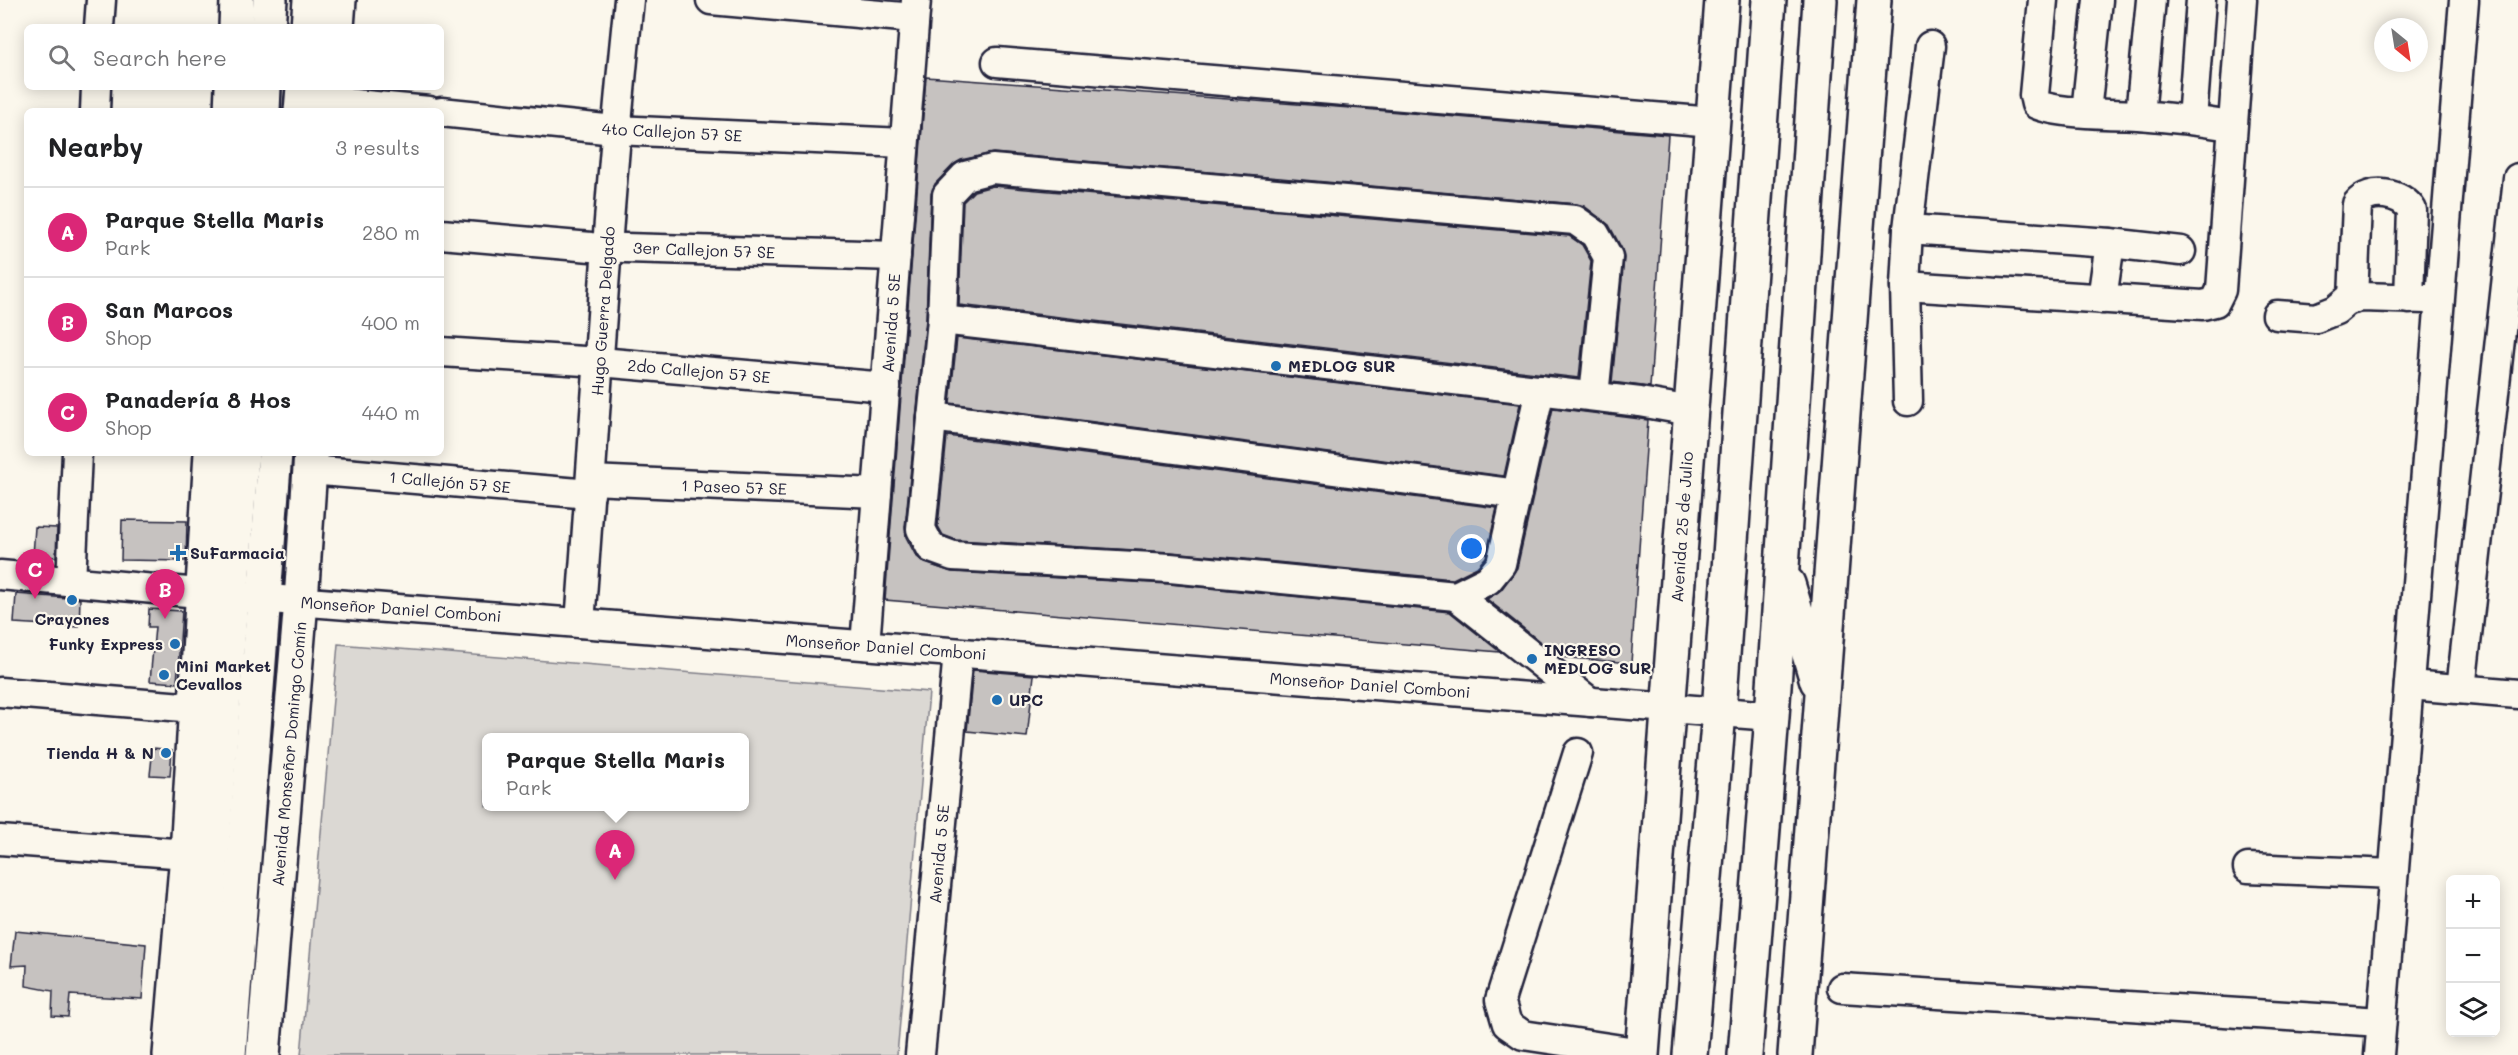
<!DOCTYPE html>
<meta charset="utf-8">
<style>
body{margin:0;font-family:Mali,sans-serif;background:#f2f2f2;color:#202124}
.controls{position:absolute;right:18px;bottom:18px;display:grid;overflow:hidden;border-radius:9px;box-shadow:0 3px 15px #0003}
.controls button{width:54px;height:54px;display:grid;place-items:center;padding:0;border:0;border-bottom:2px solid #e0e0e0;background:#fff;color:#202124;font:30px sans-serif}
.compass{position:absolute;left:2374px;top:18px;width:54px;height:54px;border-radius:50%;background:#fff;box-shadow:0 3px 15px #0003;rotate:150deg}
.you{position:absolute;left:1472px;top:549px;width:21px;height:21px;margin:-15px;border:4px solid #fff;border-radius:50%;background:#1a73e8;box-shadow:0 0 0 9px #1a73e833}
.badge{display:grid;place-items:center;width:39px;height:39px;border-radius:50%;background:#db2777;color:#fff;font-size:20px;font-weight:700}
.pin{position:absolute;translate:-50% -50px;filter:drop-shadow(0 2px 3px #0008)}
.pin::after{content:'';position:absolute;top:32px;width:21px;height:18px;background:inherit;clip-path:polygon(0 0,100% 0,50% 100%)}
.popup{position:absolute;left:482px;top:733px;width:267px;height:78px;box-sizing:border-box;display:grid;place-content:center;border-radius:9px;background:#fff;filter:drop-shadow(0 2px 4px #0005);font-size:20px;white-space:nowrap;color:#757577}
.popup b{font-size:22px;color:#202124}
.popup::after{content:'';position:absolute;left:50%;top:100%;margin-left:-12px;border:12px solid transparent;border-top-color:#fff}
.list{margin:0;padding:0;list-style:none}
h2{display:flex;justify-content:space-between;align-items:center;height:78px;margin:0;padding:0 24px;font-size:26px}
h2 small{font-size:20px;font-weight:400;color:#757577}
.list li{display:grid;grid-template-columns:39px 1fr auto;gap:18px;align-items:center;box-sizing:border-box;height:90px;padding:0 24px;border-top:2px solid #e0e0e0}
.list b{display:block;font-size:22px;white-space:nowrap}
.list p{margin:0;font-size:20px;white-space:nowrap;color:#757577}
.list em{font-size:20px;font-style:normal;color:#757577}
.icon{flex:none;width:33px;height:33px;fill:none;stroke:currentColor;stroke-width:2;stroke-linecap:round;stroke-linejoin:round}
.map{position:relative;flex:none;width:2518px;height:1055px;overflow:hidden}
.search{position:absolute;background:#fff;box-shadow:0 3px 15px #0003;left:24px;top:24px;width:420px;height:66px;display:flex;align-items:center;gap:15px;box-sizing:border-box;padding:0 21px;border-radius:9px;color:#757577;font-size:22px}
.panel{position:absolute;background:#fff;box-shadow:0 3px 15px #0003;left:24px;top:108px;width:420px;height:348px;border-radius:9px}
.map>svg:first-child{display:block}
</style>
<div class="map">
<svg width="2518" height="1055" viewBox="0 0 2518 1055">
<rect width="100%" height="100%" fill="#fbf7ec"/>
<filter id="ink" filterUnits="userSpaceOnUse"><feTurbulence type="fractalNoise" baseFrequency=".0167" numOctaves="2"/><feDisplacementMap in="SourceGraphic" scale="12" xChannelSelector="R" yChannelSelector="G"/><feConvolveMatrix kernelMatrix="1 2 1 2 8 2 1 2 1" color-interpolation-filters="sRGB"/></filter>
<g filter="url(#ink)">
<path fill="#dbd8d3" stroke="#7e7d87" stroke-width="1.5" fill-rule="evenodd" d="M 338,644 L 929,692 L 897,1055 L 301,1055 ZM 486,738 L 744,738 L 744,806 L 486,806 Z"/>
<g fill="#c6c2c0" stroke="#22223b" stroke-width="1.5">
<polygon points="926,77 1364,109 1668,135 1650,387 1612,382 1624,258 1622,249 1609,225 1584,206 1577,204 993,153 961,160 954,164 935,184 931,194 926,319 905,527 906,537 916,556 925,563 952,572 1169,584 1450,612 1500,652 885,600"/>
<polygon points="993,186 1569,236 1582,245 1591,261 1579,378 959,305 963,202 974,191"/>
<polygon points="957,338 1520,404 1504,476 950,403"/>
<polygon points="1553,408 1648,420 1631,663 1559,657 1487,599 1501,590 1517,568"/>
<polygon points="947,436 1497,508 1486,557 1477,567 1453,579 1171,552 956,540 943,535 938,526"/>
<polygon points="122,520 187,521 186,561 121,560"/>
<polygon points="35,527 57,528 56,557 33,556"/>
<polygon points="16,594 80,599 79,627 14,623"/>
<polygon points="149,609 182,611 177,683 150,681 155,627 148,627"/>
<polygon points="973,670 1034,675 1027,737 967,731"/>
<polygon points="153,748 172,750 170,776 150,775"/>
<polygon points="15,931 146,944 142,999 70,995 68,1017 52,1016 53,991 26,986 27,965 11,966"/>
</g>
<g fill="none" stroke-linecap="round" stroke-linejoin="round">
<g stroke="#22223b" stroke-width="33">
<g id="minor">
<polyline points="711,0 914,18"/>
<path d="M 2043,0 L 2034,95 L 2036,104 C 2057,114 2113,114 2138,115 C 2169,117 2200,121 2231,126"/>
<polyline points="99,27 101,0"/>
<polyline points="997,62 1713,122"/>
<polyline points="333,102 429,111"/>
<polyline points="95,111 96,87"/>
<polyline points="441,112 615,130 904,143"/>
<polyline points="2086,112 2098,0"/>
<polyline points="2140,115 2151,0"/>
<polyline points="2192,120 2201,0"/>
<polyline points="1908,229 2110,243 2181,251"/>
<polyline points="441,234 591,247 896,256"/>
<polyline points="1905,286 1908,229 1930,46"/>
<polyline points="2102,299 2110,243"/>
<path d="M 2353,299 L 2357,204 C 2370,187 2402,193 2412,210 L 2409,299"/>
<polyline points="2277,315 2316,318 2336,310 2349,299 2361,297 2426,299"/>
<polyline points="942,320 1640,402 1691,411"/>
<polyline points="441,352 600,362 886,387"/>
<polyline points="1540,390 1501,564 1488,580 1456,596 1170,568 953,556 931,548 921,529 942,320 947,195 965,176 992,169 1575,220 1595,234 1608,257 1594,396"/>
<polyline points="1908,401 1905,286 2203,305 2215,302 2221,290 2242,0"/>
<polyline points="932,417 1517,494"/>
<polyline points="310,470 590,494"/>
<polyline points="591,480 877,493"/>
<polyline points="0,575 232,596 1772,716"/>
<polyline points="71,582 77,453"/>
<polyline points="1456,596 1590,702"/>
<path d="M 580,623 C 596,415 607,207 629,0"/>
<polyline points="865,645 916,0"/>
<polyline points="2409,685 2518,694"/>
<polyline points="2461,689 2518,178"/>
<polyline points="0,692 195,708"/>
<polyline points="1578,753 1500,1000 1507,1024 1523,1035 1642,1053"/>
<polyline points="0,840 187,854"/>
<polyline points="2248,868 2393,874"/>
<polyline points="1842,988 2381,1022"/>
<polyline points="920,1055 958,653"/>
<polyline points="2379,1055 2464,0"/>
</g>
</g>
<g stroke="#22223b" stroke-width="38">
<g id="major">
<polyline points="236,27 237,0"/>
<polyline points="268,27 270,0"/>
<polyline points="308,27 310,0"/>
<polyline points="337,27 339,0"/>
<polyline points="231,111 232,87"/>
<polyline points="263,111 264,87"/>
<polyline points="301,111 303,87"/>
<polyline points="332,111 334,87"/>
<polyline points="1788,584 1817,681"/>
<polyline points="170,1055 187,854 211,453"/>
<polyline points="197,1055 242,453"/>
<polyline points="229,1055 275,453"/>
<polyline points="263,1055 301,601 311,453"/>
<polyline points="1642,1055 1722,0"/>
<polyline points="1690,1055 1719,712 1769,0"/>
<polyline points="1745,1055 1772,716 1820,0"/>
<polyline points="1795,1055 1874,0"/>
</g>
</g>
<use href="#minor" stroke="#fbf7ec" stroke-width="28"/>
<use href="#major" stroke="#fbf7ec" stroke-width="33"/>
</g>
</g>
<g fill="#1f6fb2" stroke="#fbf7ec" stroke-width="2">
<circle cx="1276" cy="366" r="6"/>
<path d="M175 544h6v6h6v6h-6v6h-6v-6h-6v-6h6z"/>
<circle cx="72" cy="600" r="6"/>
<circle cx="175" cy="644" r="6"/>
<circle cx="1532" cy="659" r="6"/>
<circle cx="164" cy="675" r="6"/>
<circle cx="997" cy="700" r="6"/>
<circle cx="166" cy="753" r="6"/>
</g>
<g text-anchor="middle" stroke-width="4.5" stroke-linejoin="round" paint-order="stroke">
<g font-size="16" fill="#22223b" stroke="#fbf7ec">
<text transform="translate(672 132) rotate(3)" y="6">4to Callejon 57 SE</text>
<text transform="translate(704 250) rotate(2)" y="6">3er Callejon 57 SE</text>
<text transform="translate(603 311) rotate(-86)" y="6">Hugo Guerra Delgado</text>
<text transform="translate(891 323) rotate(-86)" y="6">Avenida 5 SE</text>
<text transform="translate(699 371) rotate(5)" y="6">2do Callejon 57 SE</text>
<text transform="translate(450 482) rotate(5)" y="6">1 Callejón 57 SE</text>
<text transform="translate(734 487) rotate(2)" y="6">1 Paseo 57 SE</text>
<text transform="translate(1682 527) rotate(-86)" y="6">Avenida 25 de Julio</text>
<text transform="translate(401 609) rotate(4)" y="6">Monseñor Daniel Comboni</text>
<text transform="translate(886 647) rotate(4)" y="6">Monseñor Daniel Comboni</text>
<text transform="translate(1370 685) rotate(4)" y="6">Monseñor Daniel Comboni</text>
<text transform="translate(289 754) rotate(-85)" y="6">Avenida Monseñor Domingo Comín</text>
<text transform="translate(939 854) rotate(-85)" y="6">Avenida 5 SE</text>
</g>
<g font-size="16" font-weight="bold" fill="#22223b" stroke="#fbf7ec" text-anchor="start">
<text x="1288" y="372">MEDLOG SUR</text>
<text x="190" y="559">SuFarmacia</text>
<text x="72" y="625" text-anchor="middle">Crayones</text>
<text x="163" y="650" text-anchor="end">Funky Express</text>
<text x="1544" y="656">INGRESO<tspan x="1544" dy="18">MEDLOG SUR</tspan></text>
<text x="176" y="672">Mini Market<tspan x="176" dy="18">Cevallos</tspan></text>
<text x="1009" y="706">UPC</text>
<text x="154" y="759" text-anchor="end">Tienda H &amp; N</text>
</g>
</g>
</svg>
<div class="controls">
<button>+</button>
<button>−</button>
<button><svg class="icon" aria-label="layers" viewBox="0 0 24 24"><path d="M12 4l9 5-9 5-9-5zM3 14l9 5 9-5"/></svg></button>
</div>
<svg class="compass" viewBox="-18 -18 36 36"><path d="M0-13l5 13h-10z" fill="#e53935"/><path d="M0 13l5-13h-10z" fill="#757577"/></svg>
<div class="you"></div>
<div class="pin badge" style="left:615px;top:880px">A</div>
<div class="popup"><b>Parque Stella Maris</b>Park</div>
<div class="pin badge" style="left:165px;top:619px">B</div>
<div class="pin badge" style="left:35px;top:599px">C</div>
<div class="search"><svg class="icon" aria-label="search" viewBox="0 0 24 24"><circle cx="10" cy="10" r="6"/><path d="M15 15l6 6"/></svg>Search here</div>
<section class="panel">
<h2>Nearby<small>3 results</small></h2>
<ul class="list">
<li><span class="badge">A</span><div><b>Parque Stella Maris</b><p>Park</p></div><em>280 m</em></li>
<li><span class="badge">B</span><div><b>San Marcos</b><p>Shop</p></div><em>400 m</em></li>
<li><span class="badge">C</span><div><b>Panadería 8 Hos</b><p>Shop</p></div><em>440 m</em></li>
</ul>
</section>
</div>
